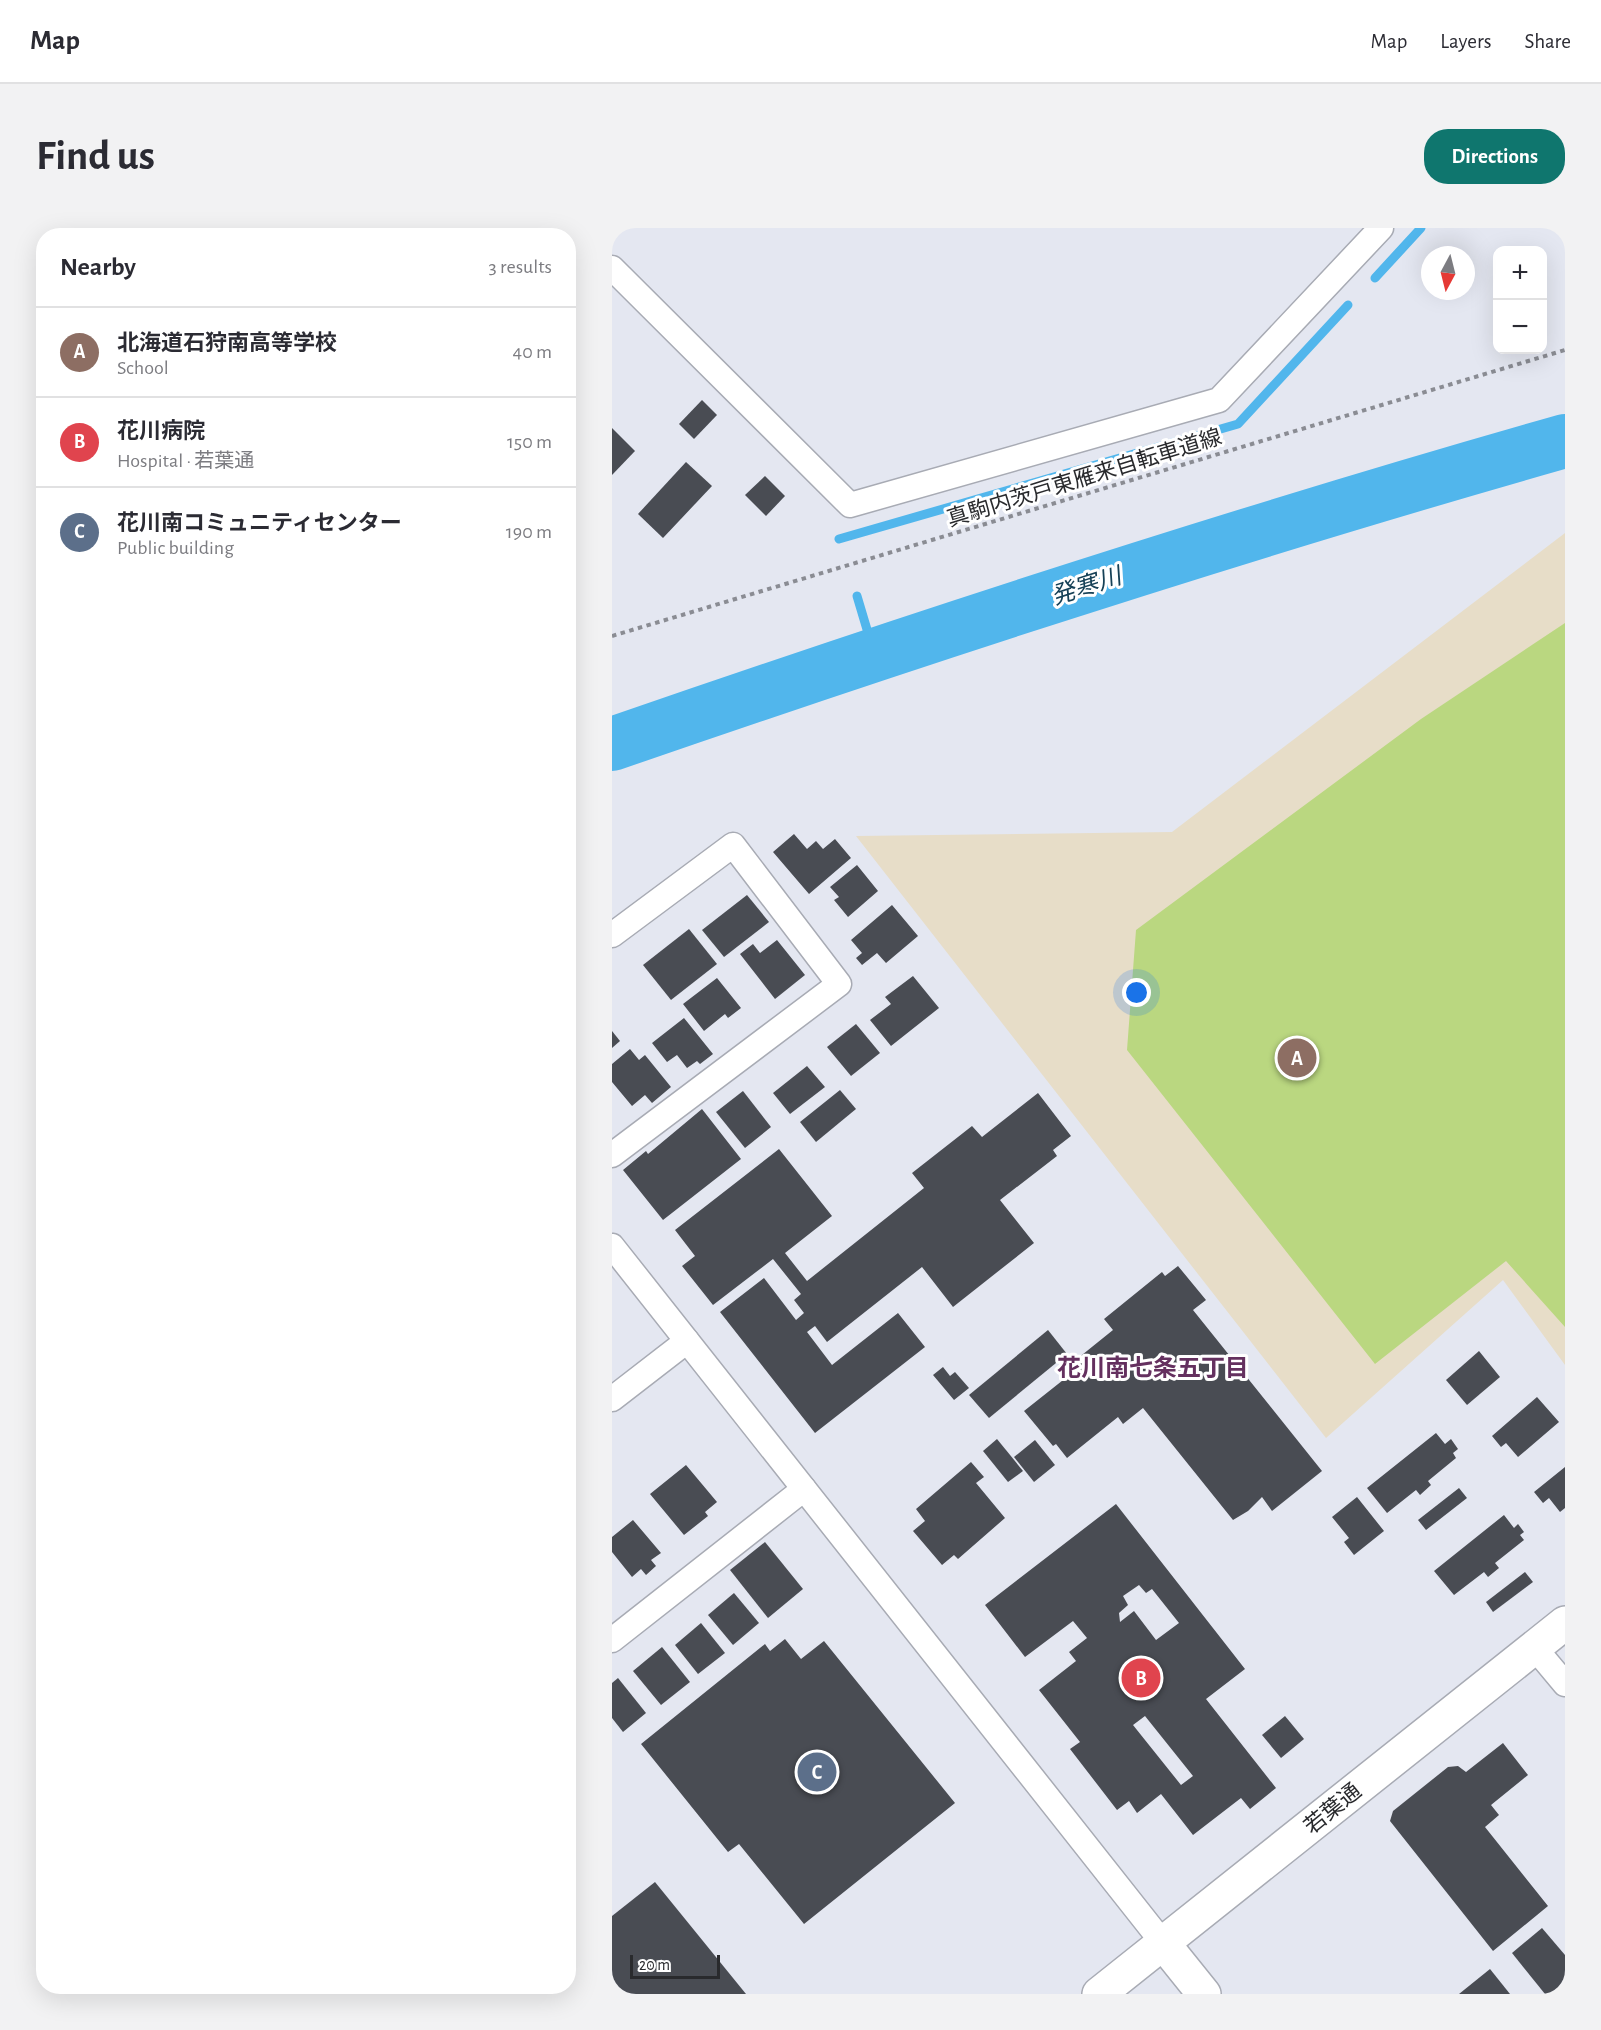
<!DOCTYPE html>
<meta charset="utf-8">
<style>
body{margin:0;font-family:"Alegreya Sans","Noto Sans JP",sans-serif;background:#f2f2f3;color:#2b2b33}
.controls{position:absolute;right:18px;top:18px;display:grid;overflow:hidden;border-radius:12px;box-shadow:0 6px 24px #0002}
.controls button{width:54px;height:54px;display:grid;place-items:center;padding:0;border:0;border-bottom:2px solid #e1e1e2;background:#fff;color:#2b2b33;font:30px sans-serif}
.compass{position:absolute;left:809px;top:18px;width:54px;height:54px;border-radius:50%;background:#fff;box-shadow:0 6px 24px #0002;rotate:187deg}
.scale{position:absolute;left:18px;bottom:15px;width:90px;box-sizing:border-box;padding-left:6px;border:3px solid #292a2d;border-top:0;font-size:16px;line-height:21px;white-space:nowrap;color:#292a2d;-webkit-text-stroke:4px #fff;paint-order:stroke}
.you{position:absolute;left:525px;top:765px;width:21px;height:21px;margin:-15px;border:4px solid #fff;border-radius:50%;background:#1a73e8;box-shadow:0 0 0 9px #1a73e833}
.badge{display:grid;place-items:center;width:39px;height:39px;border-radius:50%;background:#0f766e;color:#fff;font-size:20px;font-weight:700}
.pin{position:absolute;translate:-50% -50%;border:3px solid #fff;box-shadow:0 2px 6px #0006}
.list{margin:0;padding:0;list-style:none}
h2{display:flex;justify-content:space-between;align-items:center;height:78px;margin:0;padding:0 24px;font-size:26px}
h2 small{font-size:20px;font-weight:400;color:#7c7c81}
.list li{display:grid;grid-template-columns:39px 1fr auto;gap:18px;align-items:center;box-sizing:border-box;height:90px;padding:0 24px;border-top:2px solid #e1e1e2}
.list b{display:block;font-size:22px;white-space:nowrap}
.list p{margin:0;font-size:20px;white-space:nowrap;color:#7c7c81}
.list em{font-size:20px;font-style:normal;color:#7c7c81}
.map{position:relative;flex:none;width:953px;height:1766px;overflow:hidden;border-radius:24px}
header{display:flex;align-items:center;gap:36px;box-sizing:border-box;height:84px;padding:0 30px;background:#fff;border-bottom:2px solid #e1e1e2}
header strong{font-size:28px}
nav{display:flex;gap:33px;margin-inline-start:auto;font-size:21px}
.intro{display:flex;align-items:center;justify-content:space-between;box-sizing:border-box;height:144px;padding:0 36px}
h1{margin:0;font-size:42px}
.button{padding:15px 27px;border-radius:24px;background:#0f766e;color:#fff;font-size:21px;font-weight:700}
main{display:flex;gap:36px;padding:0 36px}
aside{flex:1;background:#fff;border-radius:24px;box-shadow:0 6px 24px #0002}
.map>svg:first-child{display:block}
</style>
<header>
<strong>Map</strong>
<nav><a>Map</a><a>Layers</a><a>Share</a></nav>
</header>
<div class="intro"><h1>Find us</h1><a class="button">Directions</a></div>
<main>
<aside>
<h2>Nearby<small>3 results</small></h2>
<ul class="list">
<li><span class="badge" style="background:#8d6e63">A</span><div><b>北海道石狩南高等学校</b><p>School</p></div><em>40 m</em></li>
<li><span class="badge" style="background:#e0444e">B</span><div><b>花川病院</b><p>Hospital · 若葉通</p></div><em>150 m</em></li>
<li><span class="badge" style="background:#5c6f8a">C</span><div><b>花川南コミュニティセンター</b><p>Public building</p></div><em>190 m</em></li>
</ul>
</aside>
<div class="map">
<svg width="953" height="1766" viewBox="0 0 953 1766">
<rect width="100%" height="100%" fill="#e4e7f1"/>
<polygon fill="#e7ddc8" points="953,305 953,1137 891,1052 714,1210 244,608 560,604"/>
<polygon fill="#bad780" points="953,395 953,1099 894,1033 763,1136 515,822 524,702 809,491"/>
<g fill="none" stroke-linecap="round" stroke-linejoin="round">
<g stroke="#51b6ec" stroke-width="9">
<polyline points="763,50 809,0"/>
<polyline points="227,311 626,196 736,77"/>
<polyline points="245,368 262,425"/>
</g>
<path stroke="#51b6ec" stroke-width="54" d="M 0,516 C 315,407 632,304 953,213"/>
</g>
<g fill="#494c53" fill-rule="evenodd">
<polygon points="90,172 105,187 82,211 67,196"/>
<polygon points="0,200 23,223 0,247"/>
<polygon points="74,234 100,258 51,310 26,286"/>
<polygon points="153,248 173,268 154,288 133,267"/>
<polygon points="182,606 195,621 204,613 211,621 223,611 239,630 197,666 161,624"/>
<polygon points="245,637 266,663 236,689 222,672 227,669 218,659"/>
<polygon points="135,667 157,694 112,729 90,702"/>
<polygon points="280,677 306,708 274,735 265,725 250,737 244,730 250,725 239,712"/>
<polygon points="77,701 105,736 59,772 31,737"/>
<polygon points="165,712 193,747 163,771 128,726 141,716 148,725"/>
<polygon points="301,748 327,780 279,818 258,792 279,776 273,769"/>
<polygon points="105,750 129,780 116,790 113,786 92,803 71,776"/>
<polygon points="72,790 101,826 88,836 85,833 75,840 65,827 55,834 40,815"/>
<polygon points="244,796 268,825 239,848 215,819"/>
<polygon points="0,803 8,813 0,820"/>
<polygon points="18,821 27,832 33,827 59,859 40,875 33,867 20,878 0,854 0,836"/>
<polygon points="195,838 213,859 178,886 161,865"/>
<polygon points="228,862 244,881 204,914 188,894"/>
<polygon points="131,863 159,899 133,920 104,884"/>
<polygon points="426,865 459,908 441,922 445,928 388,972 422,1015 341,1079 310,1039 215,1114 203,1098 195,1104 220,1137 286,1085 313,1119 203,1205 108,1084 152,1050 184,1092 192,1085 182,1072 189,1066 161,1031 101,1077 70,1038 83,1028 63,1002 167,921 220,988 173,1025 195,1053 312,960 300,945 360,898 370,909"/>
<polygon points="90,881 129,931 51,992 11,942 34,923 36,926"/>
<polygon points="566,1038 594,1072 581,1082 710,1243 660,1283 650,1269 636,1283 621,1292 531,1180 511,1196 506,1189 455,1230 444,1216 441,1218 412,1183 465,1141 460,1135 501,1102 492,1091 550,1044 553,1048"/>
<polygon points="436,1102 455,1126 377,1190 357,1167"/>
<polygon points="867,1123 888,1149 855,1177 834,1152"/>
<polygon points="331,1139 338,1148 343,1144 357,1160 342,1172 321,1147"/>
<polygon points="925,1169 947,1194 906,1229 894,1215 889,1219 880,1208"/>
<polygon points="824,1205 833,1216 839,1211 846,1221 841,1225 844,1230 816,1253 819,1257 808,1267 804,1262 775,1285 755,1260"/>
<polygon points="385,1211 411,1243 396,1254 371,1223"/>
<polygon points="423,1212 443,1237 422,1254 402,1229"/>
<polygon points="359,1234 372,1249 364,1255 393,1290 346,1331 342,1327 330,1337 301,1303 313,1293 304,1281"/>
<polygon points="74,1237 105,1274 93,1284 96,1288 72,1307 38,1266"/>
<polygon points="953,1239 953,1280 948,1284 937,1270 931,1275 922,1264"/>
<polygon points="847,1260 855,1270 814,1302 806,1292"/>
<polygon points="745,1269 772,1303 742,1327 732,1314 737,1310 720,1289"/>
<path d="M 504,1276 L 633,1441 L 594,1471 L 664,1560 L 638,1581 L 629,1570 L 581,1607 L 549,1566 L 525,1585 L 517,1573 L 505,1582 L 458,1521 L 468,1514 L 427,1462 L 464,1433 L 457,1424 L 475,1410 L 461,1393 L 413,1429 L 373,1377 ZM 527,1357 L 534,1365 L 540,1361 L 567,1395 L 544,1412 L 522,1383 L 508,1394 L 507,1385 L 516,1377 L 511,1368 ZM 533,1488 L 581,1548 L 569,1557 L 521,1497 Z"/>
<polygon points="892,1287 902,1300 906,1296 912,1304 908,1307 912,1312 883,1335 887,1340 876,1349 872,1344 842,1367 822,1343"/>
<polygon points="21,1292 49,1325 39,1332 44,1338 34,1347 29,1341 20,1349 0,1324 0,1309"/>
<polygon points="153,1314 191,1361 156,1390 118,1342"/>
<polygon points="913,1344 921,1354 881,1384 874,1374"/>
<polygon points="122,1365 147,1395 121,1417 96,1387"/>
<polygon points="89,1395 113,1425 86,1446 63,1417"/>
<polygon points="173,1411 189,1431 212,1413 343,1575 192,1696 127,1616 116,1624 29,1516 153,1416 158,1423"/>
<polygon points="50,1419 78,1454 49,1477 21,1443"/>
<polygon points="6,1450 34,1485 11,1504 0,1490 0,1455"/>
<polygon points="673,1488 692,1511 669,1530 650,1507"/>
<polygon points="891,1515 916,1547 879,1577 887,1587 873,1599 936,1678 881,1723 778,1593 781,1583 836,1539 846,1538 854,1544"/>
<polygon points="43,1654 134,1766 0,1766 0,1688"/>
<polygon points="930,1700 953,1727 953,1766 933,1766 900,1725"/>
<polygon points="878,1741 898,1766 847,1766"/>
</g>
<g fill="none" stroke-linecap="round" stroke-linejoin="round">
<g stroke="#a8abb4" stroke-width="27">
<g id="street">
<polyline points="0,40 238,277 607,172 769,0"/>
<polyline points="0,707 121,617 227,756 0,927"/>
<polyline points="0,1018 551,1715"/>
<polyline points="0,1171 75,1113"/>
<polyline points="0,1412 192,1261"/>
<polyline points="922,1419 953,1456"/>
</g>
</g>
<g stroke="#a8abb4" stroke-width="36">
<g id="secondary">
<polyline points="551,1715 592,1766"/>
<polyline points="487,1766 953,1395"/>
</g>
</g>
<polyline stroke="#8a8c93" stroke-width="4" stroke-dasharray="4.5 4.5" stroke-linecap="butt" points="0,408 953,122"/>
<use href="#street" stroke="#fff" stroke-width="24"/>
<use href="#secondary" stroke="#fff" stroke-width="33"/>
</g>
<g text-anchor="middle" stroke-width="6" stroke-linejoin="round" paint-order="stroke">
<g font-size="22" fill="#292a2d" stroke="#fff">
<text transform="translate(472 249) rotate(-17)" y="8">真駒内茨戸東雁来自転車道線</text>
<text transform="translate(720 1580) rotate(-39)" y="8">若葉通</text>
</g>
<g font-size="24" font-style="italic" fill="#164157" stroke="#fff">
<text transform="translate(474 358) rotate(-18)" y="8">発寒川</text>
</g>
<g font-size="24" font-weight="bold" fill="#64305f" stroke="#fff">
<text x="541" y="1148">花川南七条五丁目</text>
</g>
</g>
</svg>
<div class="controls">
<button>+</button>
<button>−</button>
</div>
<svg class="compass" viewBox="-18 -18 36 36"><path d="M0-13l5 13h-10z" fill="#e53935"/><path d="M0 13l5-13h-10z" fill="#7c7c81"/></svg>
<div class="scale">20 m</div>
<div class="you"></div>
<div class="pin badge" style="left:685px;top:830px;background:#8d6e63">A</div>
<div class="pin badge" style="left:529px;top:1450px;background:#e0444e">B</div>
<div class="pin badge" style="left:205px;top:1544px;background:#5c6f8a">C</div>
</div>
</main>
